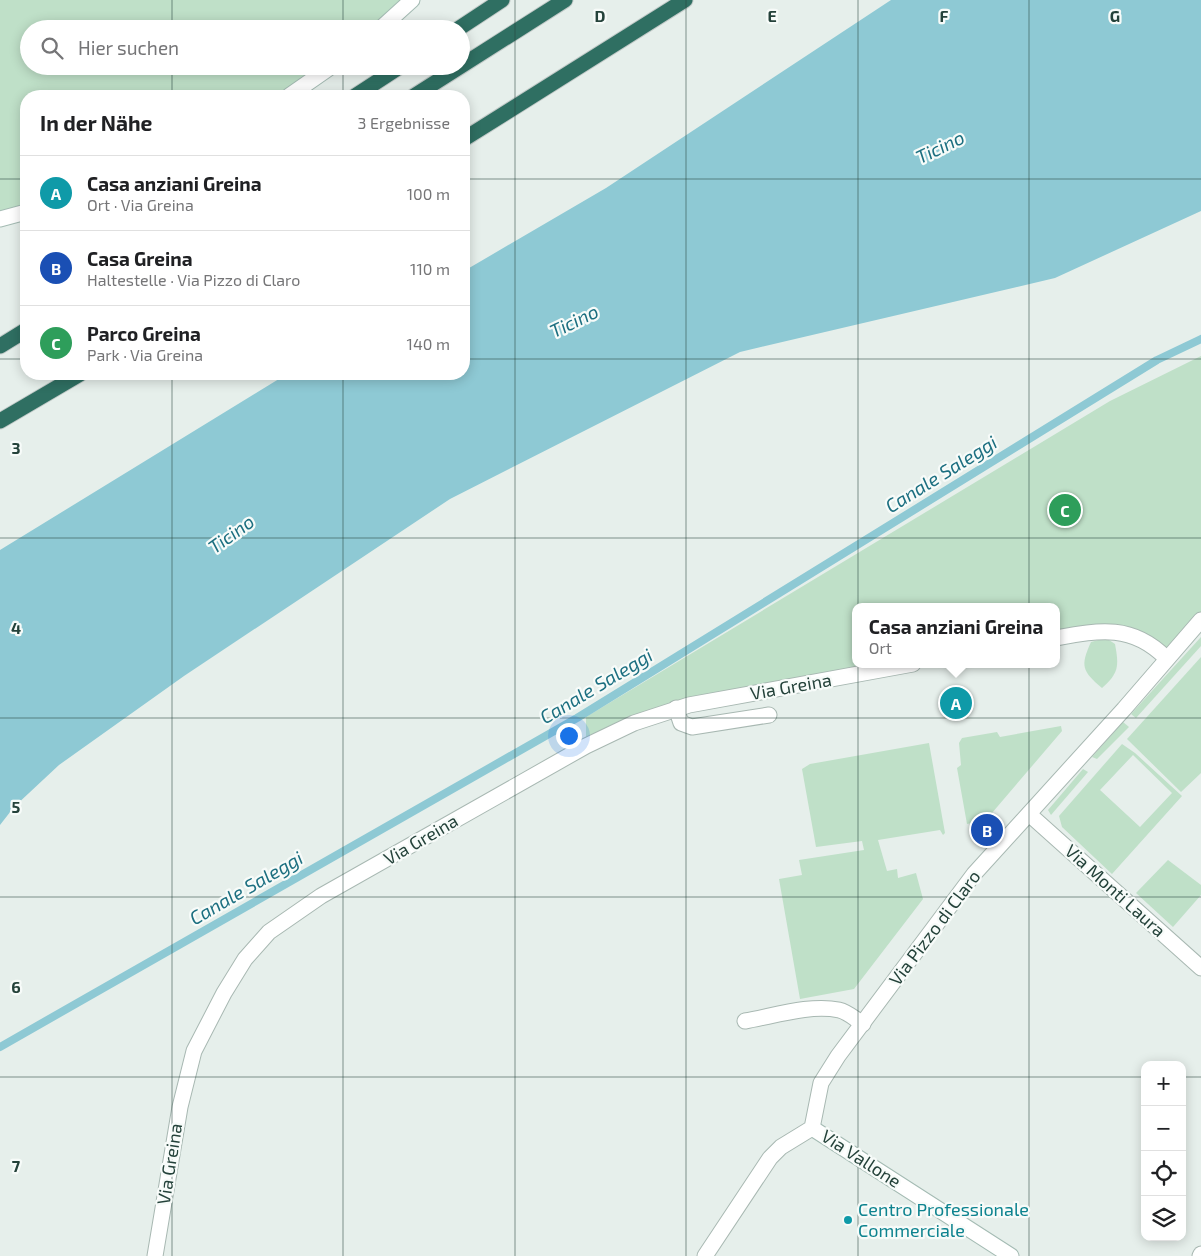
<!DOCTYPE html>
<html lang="de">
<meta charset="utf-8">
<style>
body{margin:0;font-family:"Exo 2",sans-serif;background:#f2f2f2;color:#202124}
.controls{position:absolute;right:15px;bottom:15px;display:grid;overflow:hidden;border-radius:10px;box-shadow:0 2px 12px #0003}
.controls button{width:45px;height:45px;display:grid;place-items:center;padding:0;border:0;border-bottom:1px solid #e0e0e0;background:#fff;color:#202124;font:25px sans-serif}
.you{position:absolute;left:568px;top:735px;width:18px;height:18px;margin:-12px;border:4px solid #fff;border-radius:50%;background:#1a73e8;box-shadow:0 0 0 8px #1a73e833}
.badge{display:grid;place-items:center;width:32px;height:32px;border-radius:50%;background:#7c3aed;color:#fff;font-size:16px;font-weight:700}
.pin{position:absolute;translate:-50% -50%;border:2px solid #fff;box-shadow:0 1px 5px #0006}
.popup{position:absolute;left:852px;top:603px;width:208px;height:65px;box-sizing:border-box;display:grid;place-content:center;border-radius:10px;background:#fff;filter:drop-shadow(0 1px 4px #0005);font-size:16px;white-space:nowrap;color:#757577}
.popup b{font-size:19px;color:#202124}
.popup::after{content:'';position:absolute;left:50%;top:100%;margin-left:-10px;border:10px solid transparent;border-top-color:#fff}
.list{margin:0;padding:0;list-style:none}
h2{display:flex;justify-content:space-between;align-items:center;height:65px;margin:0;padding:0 20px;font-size:21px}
h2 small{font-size:16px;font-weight:400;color:#757577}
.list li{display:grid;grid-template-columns:32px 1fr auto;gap:15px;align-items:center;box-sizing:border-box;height:75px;padding:0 20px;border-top:1px solid #e0e0e0}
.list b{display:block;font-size:19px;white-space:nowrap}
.list p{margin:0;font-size:16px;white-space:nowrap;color:#757577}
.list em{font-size:16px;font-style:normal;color:#757577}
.icon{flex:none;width:28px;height:28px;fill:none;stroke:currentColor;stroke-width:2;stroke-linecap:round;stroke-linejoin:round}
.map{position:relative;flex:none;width:1201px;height:1256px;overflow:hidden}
.search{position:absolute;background:#fff;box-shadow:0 2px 12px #0003;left:20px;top:20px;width:450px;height:55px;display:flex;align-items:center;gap:12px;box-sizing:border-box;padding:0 18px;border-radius:28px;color:#757577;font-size:19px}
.panel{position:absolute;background:#fff;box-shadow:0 2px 12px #0003;left:20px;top:90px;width:450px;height:290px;border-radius:20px}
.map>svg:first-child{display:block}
</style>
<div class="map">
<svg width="1201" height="1256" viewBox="0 0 1201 1256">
<rect width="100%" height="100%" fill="#e6efeb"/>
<g fill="#bfe0c8" fill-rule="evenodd">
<polygon points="0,0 412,0 380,29 29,29 29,66 332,66 289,96 26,96 26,212 0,219"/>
<polygon points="1201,356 1201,620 1166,658 1138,637 1056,638 1056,607 856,607 856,664 913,664 738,696 586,746 586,717 1110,401"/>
<polygon points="1201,637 1201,646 1136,718 1131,714"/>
<path d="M 1106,638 L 1115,644 C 1119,666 1119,673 1102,688 C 1082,671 1080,666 1091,642 Z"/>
<polygon points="1201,657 1201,773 1181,792 1127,739"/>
<polygon points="1123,722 1129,727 1097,759 1092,757"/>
<polygon points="1061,726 1062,731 986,820 967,824 957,768 961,765 959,743 962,738 997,732 1000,737"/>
<polygon points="929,743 945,833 943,835 940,830 878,840 887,871 897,869 898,878 916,873 923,899 854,989 800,999 779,879 802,875 799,860 864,850 862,841 816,847 802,769 810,764"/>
<path d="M 1122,744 L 1135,753 L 1182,796 L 1112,874 L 1062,827 L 1059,816 ZM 1133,755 L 1172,793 L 1140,827 L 1100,790 Z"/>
<polygon points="1083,769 1088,772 1051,815 1048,810"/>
<polygon points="1168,860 1201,885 1201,895 1173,927 1136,893"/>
</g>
<polygon fill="#8ec9d4" points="891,0 1201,0 1201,211 1055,278 740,352 450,499 184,676 59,765 14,807 0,825 0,550 287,374 464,374 464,271 606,188"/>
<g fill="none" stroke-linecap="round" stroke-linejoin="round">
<polyline stroke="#8ec9d4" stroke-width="8" points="0,1047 577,718 1157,360 1201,339"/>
<g stroke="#a8b8b2" stroke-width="17">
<g id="lane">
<polyline points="676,708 681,723 692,727 769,715"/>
<path d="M 745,1021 C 774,1016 810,1004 839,1010 C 848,1012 855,1019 863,1024"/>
</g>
</g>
<g stroke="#a8b8b2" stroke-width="17">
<g id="street">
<path d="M 1056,638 C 1100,630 1132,624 1166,658"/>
<polyline points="1029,814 1201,968"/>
<polyline points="155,1256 180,1107 194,1051 224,993 245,959 269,932 321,896 586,746 634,723 689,705 913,664"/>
<polyline points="705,1256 770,1158 781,1147 812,1128 821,1083 838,1056 974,874 1124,709 1201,620"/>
<polyline points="1200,1256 1201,1254"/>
</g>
</g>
<g stroke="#a4bbb3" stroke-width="17">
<g id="secondary">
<polyline points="380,29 412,0"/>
<polyline points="289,96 332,66"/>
<polyline points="0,219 26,212"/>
<polyline points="812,1128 1011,1256"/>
</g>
</g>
<g stroke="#c2cac8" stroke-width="17">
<g id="highway">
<polyline points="458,29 502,0"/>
<polyline points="355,96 401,66"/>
<polyline points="414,96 565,0"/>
<polyline points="464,139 685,0"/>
<polyline points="0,346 26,330"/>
<polyline points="0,421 80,374"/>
</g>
</g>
<use href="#lane" stroke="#fff" stroke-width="15"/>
<use href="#street" stroke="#fff" stroke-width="15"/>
<use href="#secondary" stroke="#fff" stroke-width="15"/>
<use href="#highway" stroke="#2f6f62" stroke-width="15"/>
</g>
<path fill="none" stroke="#24423a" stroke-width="1" stroke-opacity="0.55" d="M 172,0 L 172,29M 343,0 L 343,29M 515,0 L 515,1256M 686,0 L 686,1256M 858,0 L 858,1256M 1029,0 L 1029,1256M 172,66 L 172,96M 343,66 L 343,96M 0,179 L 26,179M 464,179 L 1201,179M 0,359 L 26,359M 464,359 L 1201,359M 172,374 L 172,1256M 343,374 L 343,1256M 0,538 L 1201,538M 0,718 L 1201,718M 0,897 L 1201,897M 0,1077 L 1145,1077M 1182,1077 L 1201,1077"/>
<circle fill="#0f9aa8" stroke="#f7fbf9" stroke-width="2" cx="848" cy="1220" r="5"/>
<g text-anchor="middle" stroke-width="4.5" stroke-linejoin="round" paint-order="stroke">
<g font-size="18" fill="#24423a" stroke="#f7fbf9">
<text transform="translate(791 687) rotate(-10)" y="6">Via Greina</text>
<text transform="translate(421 840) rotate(-30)" y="6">Via Greina</text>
<text transform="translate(1115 891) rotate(42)" y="6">Via Monti Laura</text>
<text transform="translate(935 928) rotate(-53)" y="6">Via Pizzo di Claro</text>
<text transform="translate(861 1159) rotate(33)" y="6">Via Vallone</text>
<text transform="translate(170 1164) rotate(-81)" y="6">Via Greina</text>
</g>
<g font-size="18" fill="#0d838f" stroke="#f7fbf9" text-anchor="start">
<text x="858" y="1216">Centro Professionale<tspan x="858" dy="21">Commerciale</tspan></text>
</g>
<g font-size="19" font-style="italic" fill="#1c6f80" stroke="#f7fbf9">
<text transform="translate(940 147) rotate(-26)" y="7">Ticino</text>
<text transform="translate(574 321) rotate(-26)" y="7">Ticino</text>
<text transform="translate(941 474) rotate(-32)" y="7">Canale Saleggi</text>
<text transform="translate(231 534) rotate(-36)" y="7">Ticino</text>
<text transform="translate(596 686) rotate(-31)" y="7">Canale Saleggi</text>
<text transform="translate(246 888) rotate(-30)" y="7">Canale Saleggi</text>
</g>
</g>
<g font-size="16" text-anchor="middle" font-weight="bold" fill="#24423a" stroke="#f7fbf9" stroke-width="4.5" stroke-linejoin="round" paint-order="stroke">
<text x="600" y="22">D</text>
<text x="772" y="22">E</text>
<text x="944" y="22">F</text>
<text x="1115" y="22">G</text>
<text x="16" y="454">3</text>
<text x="16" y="634">4</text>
<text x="16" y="813">5</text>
<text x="16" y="993">6</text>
<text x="16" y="1172">7</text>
</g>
</svg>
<div class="controls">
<button>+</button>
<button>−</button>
<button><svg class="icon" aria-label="locate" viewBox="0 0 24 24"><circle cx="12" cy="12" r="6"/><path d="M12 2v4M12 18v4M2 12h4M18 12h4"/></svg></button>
<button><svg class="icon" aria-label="layers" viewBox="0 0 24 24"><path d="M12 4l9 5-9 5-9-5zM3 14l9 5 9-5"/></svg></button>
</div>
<div class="you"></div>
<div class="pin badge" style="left:956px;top:703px;background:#0f9aa8">A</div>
<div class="popup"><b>Casa anziani Greina</b>Ort</div>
<div class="pin badge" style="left:987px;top:830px;background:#1a4fb4">B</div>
<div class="pin badge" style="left:1065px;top:510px;background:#2e9e5b">C</div>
<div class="search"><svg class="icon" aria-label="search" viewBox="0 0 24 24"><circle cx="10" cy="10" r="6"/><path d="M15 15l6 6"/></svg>Hier suchen</div>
<section class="panel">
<h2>In der Nähe<small>3 Ergebnisse</small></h2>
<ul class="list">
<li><span class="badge" style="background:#0f9aa8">A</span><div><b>Casa anziani Greina</b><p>Ort · Via Greina</p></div><em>100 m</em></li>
<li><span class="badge" style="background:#1a4fb4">B</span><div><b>Casa Greina</b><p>Haltestelle · Via Pizzo di Claro</p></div><em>110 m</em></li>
<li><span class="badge" style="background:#2e9e5b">C</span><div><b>Parco Greina</b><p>Park · Via Greina</p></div><em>140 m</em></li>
</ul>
</section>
</div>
